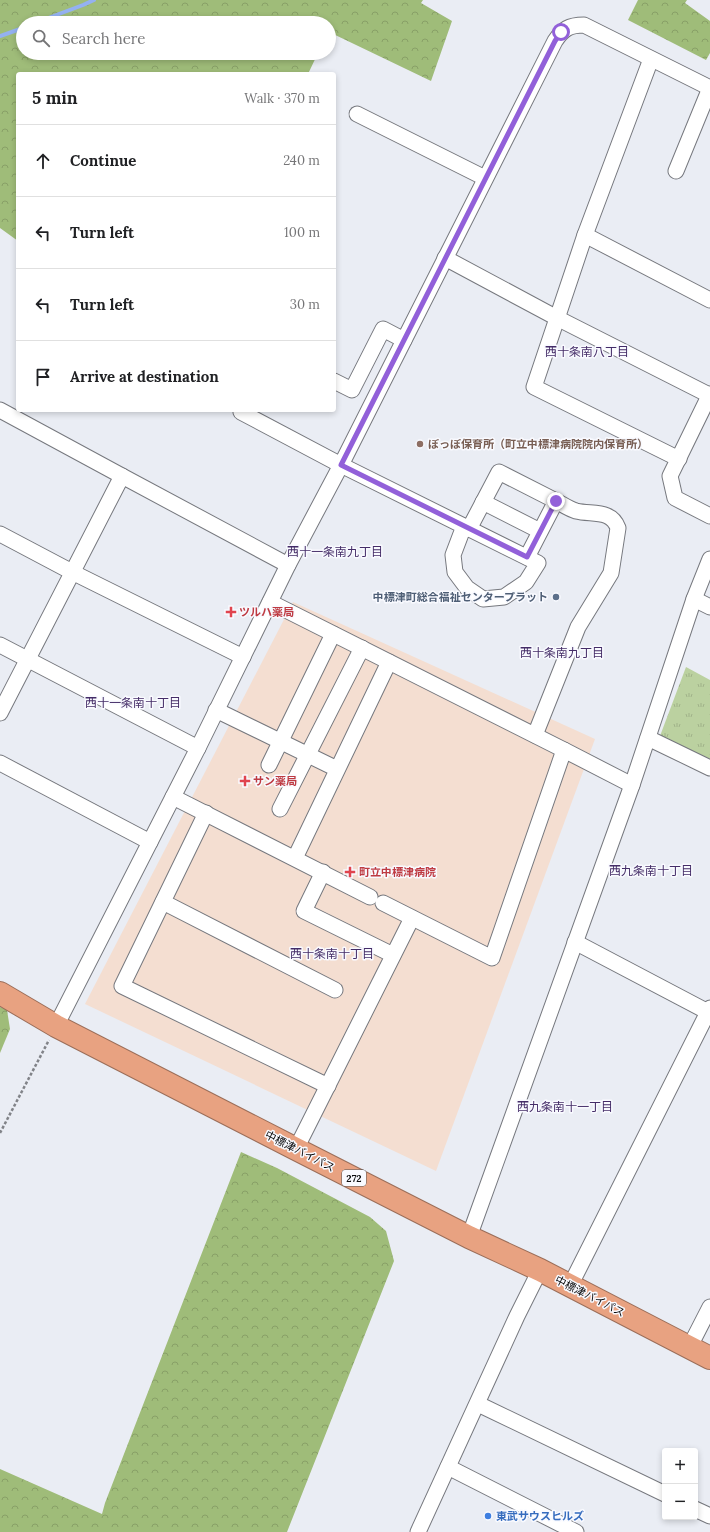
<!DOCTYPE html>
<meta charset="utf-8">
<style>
body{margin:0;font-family:Lora,"Noto Sans JP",serif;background:#f6f6f6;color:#202124}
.controls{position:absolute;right:12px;bottom:12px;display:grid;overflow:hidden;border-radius:4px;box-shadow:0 2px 6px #0003}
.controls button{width:36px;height:36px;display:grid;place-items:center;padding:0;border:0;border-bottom:1px solid #e0e0e0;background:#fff;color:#202124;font:20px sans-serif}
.stop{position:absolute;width:12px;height:12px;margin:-9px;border:3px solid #9260d9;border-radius:50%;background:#fff}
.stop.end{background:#9260d9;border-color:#fff;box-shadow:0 1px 4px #0008}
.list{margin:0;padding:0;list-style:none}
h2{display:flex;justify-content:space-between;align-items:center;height:52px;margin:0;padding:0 16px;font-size:17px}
h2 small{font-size:13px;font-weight:400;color:#757577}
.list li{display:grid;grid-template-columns:26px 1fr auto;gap:12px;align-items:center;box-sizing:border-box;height:72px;padding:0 16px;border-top:1px solid #e0e0e0}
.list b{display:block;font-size:15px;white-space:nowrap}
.list em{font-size:13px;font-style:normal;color:#757577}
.icon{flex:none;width:22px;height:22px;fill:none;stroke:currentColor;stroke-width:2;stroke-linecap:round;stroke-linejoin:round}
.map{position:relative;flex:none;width:710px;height:1532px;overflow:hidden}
.search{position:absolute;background:#fff;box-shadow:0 2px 6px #0003;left:16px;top:16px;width:320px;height:44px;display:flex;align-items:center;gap:10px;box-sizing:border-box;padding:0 14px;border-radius:22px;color:#757577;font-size:15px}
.panel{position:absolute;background:#fff;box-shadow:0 2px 6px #0003;left:16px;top:72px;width:320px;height:340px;border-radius:4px}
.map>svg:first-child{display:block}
</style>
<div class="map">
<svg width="710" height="1532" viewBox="0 0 710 1532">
<defs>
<pattern id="grass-tufts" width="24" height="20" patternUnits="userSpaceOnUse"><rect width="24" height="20" fill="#bbd1a0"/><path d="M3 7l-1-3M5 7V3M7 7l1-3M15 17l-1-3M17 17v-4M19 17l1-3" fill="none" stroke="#a0b289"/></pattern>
<pattern id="forest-crowns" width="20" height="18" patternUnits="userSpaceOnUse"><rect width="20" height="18" fill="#9fbc79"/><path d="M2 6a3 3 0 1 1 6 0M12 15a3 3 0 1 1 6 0" fill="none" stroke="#88a067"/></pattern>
</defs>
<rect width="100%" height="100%" fill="#eaedf4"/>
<polygon fill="#f4ded1" points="293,602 595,739 436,1171 85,1004"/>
<polygon fill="url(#grass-tufts)" points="686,667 710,680 710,759 660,736"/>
<g fill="url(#forest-crowns)">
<polygon points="0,0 423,0 421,3 452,21 431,81 329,32 329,23 23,23 23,53 318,53 308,74 18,74 18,241 0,228"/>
<polygon points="638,0 687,0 685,3 710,21 710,53 706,60 628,20"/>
<polygon points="0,1007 7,1010 10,1029 0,1053"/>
<polygon points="241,1152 277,1168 370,1217 386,1231 394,1261 287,1532 0,1532 0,1469 102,1514 105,1503"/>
</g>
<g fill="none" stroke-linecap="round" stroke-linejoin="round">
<g stroke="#94b1f1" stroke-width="4">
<polyline points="35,23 83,5 94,0"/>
<polyline points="0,36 23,28"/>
</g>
<g stroke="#76787e" stroke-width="17">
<g id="minor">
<polyline points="651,59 585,235 534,387 679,459"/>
<polyline points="357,114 485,178"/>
<polyline points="676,171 710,88"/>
<polyline points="585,235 710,300"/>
<polyline points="445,258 557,318 709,395"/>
<polyline points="334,381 352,390 383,329 404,340"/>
<polyline points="710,394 670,476 675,498 710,516"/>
<polyline points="0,410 122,476"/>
<polyline points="241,412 341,465 538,563 526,582 504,597 483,599 467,588 455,572 453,555 464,526"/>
<polyline points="483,502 540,531"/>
<polyline points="469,529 499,472 556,501 527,557"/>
<polyline points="0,534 72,572 243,657"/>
<polyline points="694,599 710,607"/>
<polyline points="270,602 564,750"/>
<polyline points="0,645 198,748"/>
<polyline points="216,710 337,769"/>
<polyline points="0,713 122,476 288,565"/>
<path d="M 535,735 L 578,627 L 611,573 L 618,528 C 611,509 592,515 576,511 C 569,509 562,504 556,501"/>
<polyline points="648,738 710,768"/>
<polyline points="0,763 150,842"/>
<polyline points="269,765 333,634"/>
<polyline points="173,797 370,897"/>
<polyline points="280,809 362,648"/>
<polyline points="206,813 122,986 328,1086"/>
<polyline points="295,858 389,662"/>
<polyline points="323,872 304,911 393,955"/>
<polyline points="163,902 335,990"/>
<polyline points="383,903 492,958 564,750 632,785"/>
<polyline points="575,942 710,1013"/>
<path d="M 56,1026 L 198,748 L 288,565 L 341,465 L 555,41 C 563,29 569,25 584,25 L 710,88"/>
<polyline points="296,1149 412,918"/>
<polyline points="469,1237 632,785 694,599 710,559"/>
<polyline points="570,1286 710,1008"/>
<polyline points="689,1348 710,1307"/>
<polyline points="478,1404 665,1494"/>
<polyline points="448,1467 576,1532"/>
<polyline points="695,1509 710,1516"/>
<polyline points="418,1532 517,1316 540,1270"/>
</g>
</g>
<g stroke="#9b6e59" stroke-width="24">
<polyline id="highway" points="0,993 56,1026 296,1149 469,1237 540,1270 710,1358"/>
</g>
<polyline stroke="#818388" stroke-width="2.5" stroke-dasharray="3 2" stroke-linecap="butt" points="0,1133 49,1040"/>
<use href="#minor" stroke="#fff" stroke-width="15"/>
<use href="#highway" stroke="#e8a281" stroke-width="22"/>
</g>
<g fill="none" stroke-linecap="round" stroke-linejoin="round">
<polyline stroke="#9260d9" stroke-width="5" points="556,501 527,557 341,465 555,41 561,32"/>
</g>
<circle fill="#8d6e63" stroke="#f9faff" stroke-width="1.5" cx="420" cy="444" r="4"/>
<circle fill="#5c6f8a" stroke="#f9faff" stroke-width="1.5" cx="556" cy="597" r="4"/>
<g fill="#e0444e" stroke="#f9faff" stroke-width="1.5">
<path d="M229 606h4v4h4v4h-4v4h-4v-4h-4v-4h4z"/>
<path d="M243 775h4v4h4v4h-4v4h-4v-4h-4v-4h4z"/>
<path d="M348 866h4v4h4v4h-4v4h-4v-4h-4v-4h4z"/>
</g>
<circle fill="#3f7fe0" stroke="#f9faff" stroke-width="1.5" cx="488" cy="1516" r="4"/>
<g text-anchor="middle" stroke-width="3" stroke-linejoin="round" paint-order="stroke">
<rect fill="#f9faff" stroke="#535457" stroke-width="1" x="342" y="1170" width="24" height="16" rx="3"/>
<g font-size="10" font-weight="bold" fill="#0c0d0f">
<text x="354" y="1182">272</text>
</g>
<g font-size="11" font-weight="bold" fill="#785e54" stroke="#f9faff" text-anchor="start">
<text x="428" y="448">ぽっぽ保育所（町立中標津病院院内保育所）</text>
</g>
<g font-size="11" font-weight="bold" fill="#4e5e75" stroke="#f9faff" text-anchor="end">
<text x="548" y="601">中標津町総合福祉センタープラット</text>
</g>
<g font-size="11" font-weight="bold" fill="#be3a42" stroke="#f9faff" text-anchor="start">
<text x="239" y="616">ツルハ薬局</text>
<text x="253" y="785">サン薬局</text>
<text x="359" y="876">町立中標津病院</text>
</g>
<g font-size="11" fill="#0c0d0f" stroke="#f9faff">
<text transform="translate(300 1151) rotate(27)" y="4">中標津バイパス</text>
<text transform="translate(590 1296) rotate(27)" y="4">中標津バイパス</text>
</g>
<g font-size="11" font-weight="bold" fill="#366cbe" stroke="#f9faff" text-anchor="start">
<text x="496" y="1520">東武サウスヒルズ</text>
</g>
<g font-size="12" fill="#442c67" stroke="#f9faff">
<text x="587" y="356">西十条南八丁目</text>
<text x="335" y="556">西十一条南九丁目</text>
<text x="562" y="657">西十条南九丁目</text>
<text x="133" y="707">西十一条南十丁目</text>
<text x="651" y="875">西九条南十丁目</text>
<text x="332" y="958">西十条南十丁目</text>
<text x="565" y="1111">西九条南十一丁目</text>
</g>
</g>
</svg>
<div class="controls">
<button>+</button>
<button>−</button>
</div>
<div class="stop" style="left:561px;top:32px"></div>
<div class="stop end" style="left:556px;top:501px"></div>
<div class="search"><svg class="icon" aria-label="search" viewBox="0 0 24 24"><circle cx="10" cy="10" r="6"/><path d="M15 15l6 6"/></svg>Search here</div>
<section class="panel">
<h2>5 min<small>Walk · 370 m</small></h2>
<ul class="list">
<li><svg class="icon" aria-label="ahead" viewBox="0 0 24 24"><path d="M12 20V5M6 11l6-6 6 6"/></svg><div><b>Continue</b></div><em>240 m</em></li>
<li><svg class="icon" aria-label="left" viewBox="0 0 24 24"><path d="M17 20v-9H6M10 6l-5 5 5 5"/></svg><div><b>Turn left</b></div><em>100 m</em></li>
<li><svg class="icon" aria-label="left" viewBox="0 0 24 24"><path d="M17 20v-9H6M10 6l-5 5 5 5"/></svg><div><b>Turn left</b></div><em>30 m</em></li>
<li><svg class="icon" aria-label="arrive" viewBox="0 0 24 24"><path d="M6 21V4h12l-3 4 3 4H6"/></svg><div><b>Arrive at destination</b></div></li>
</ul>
</section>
</div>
